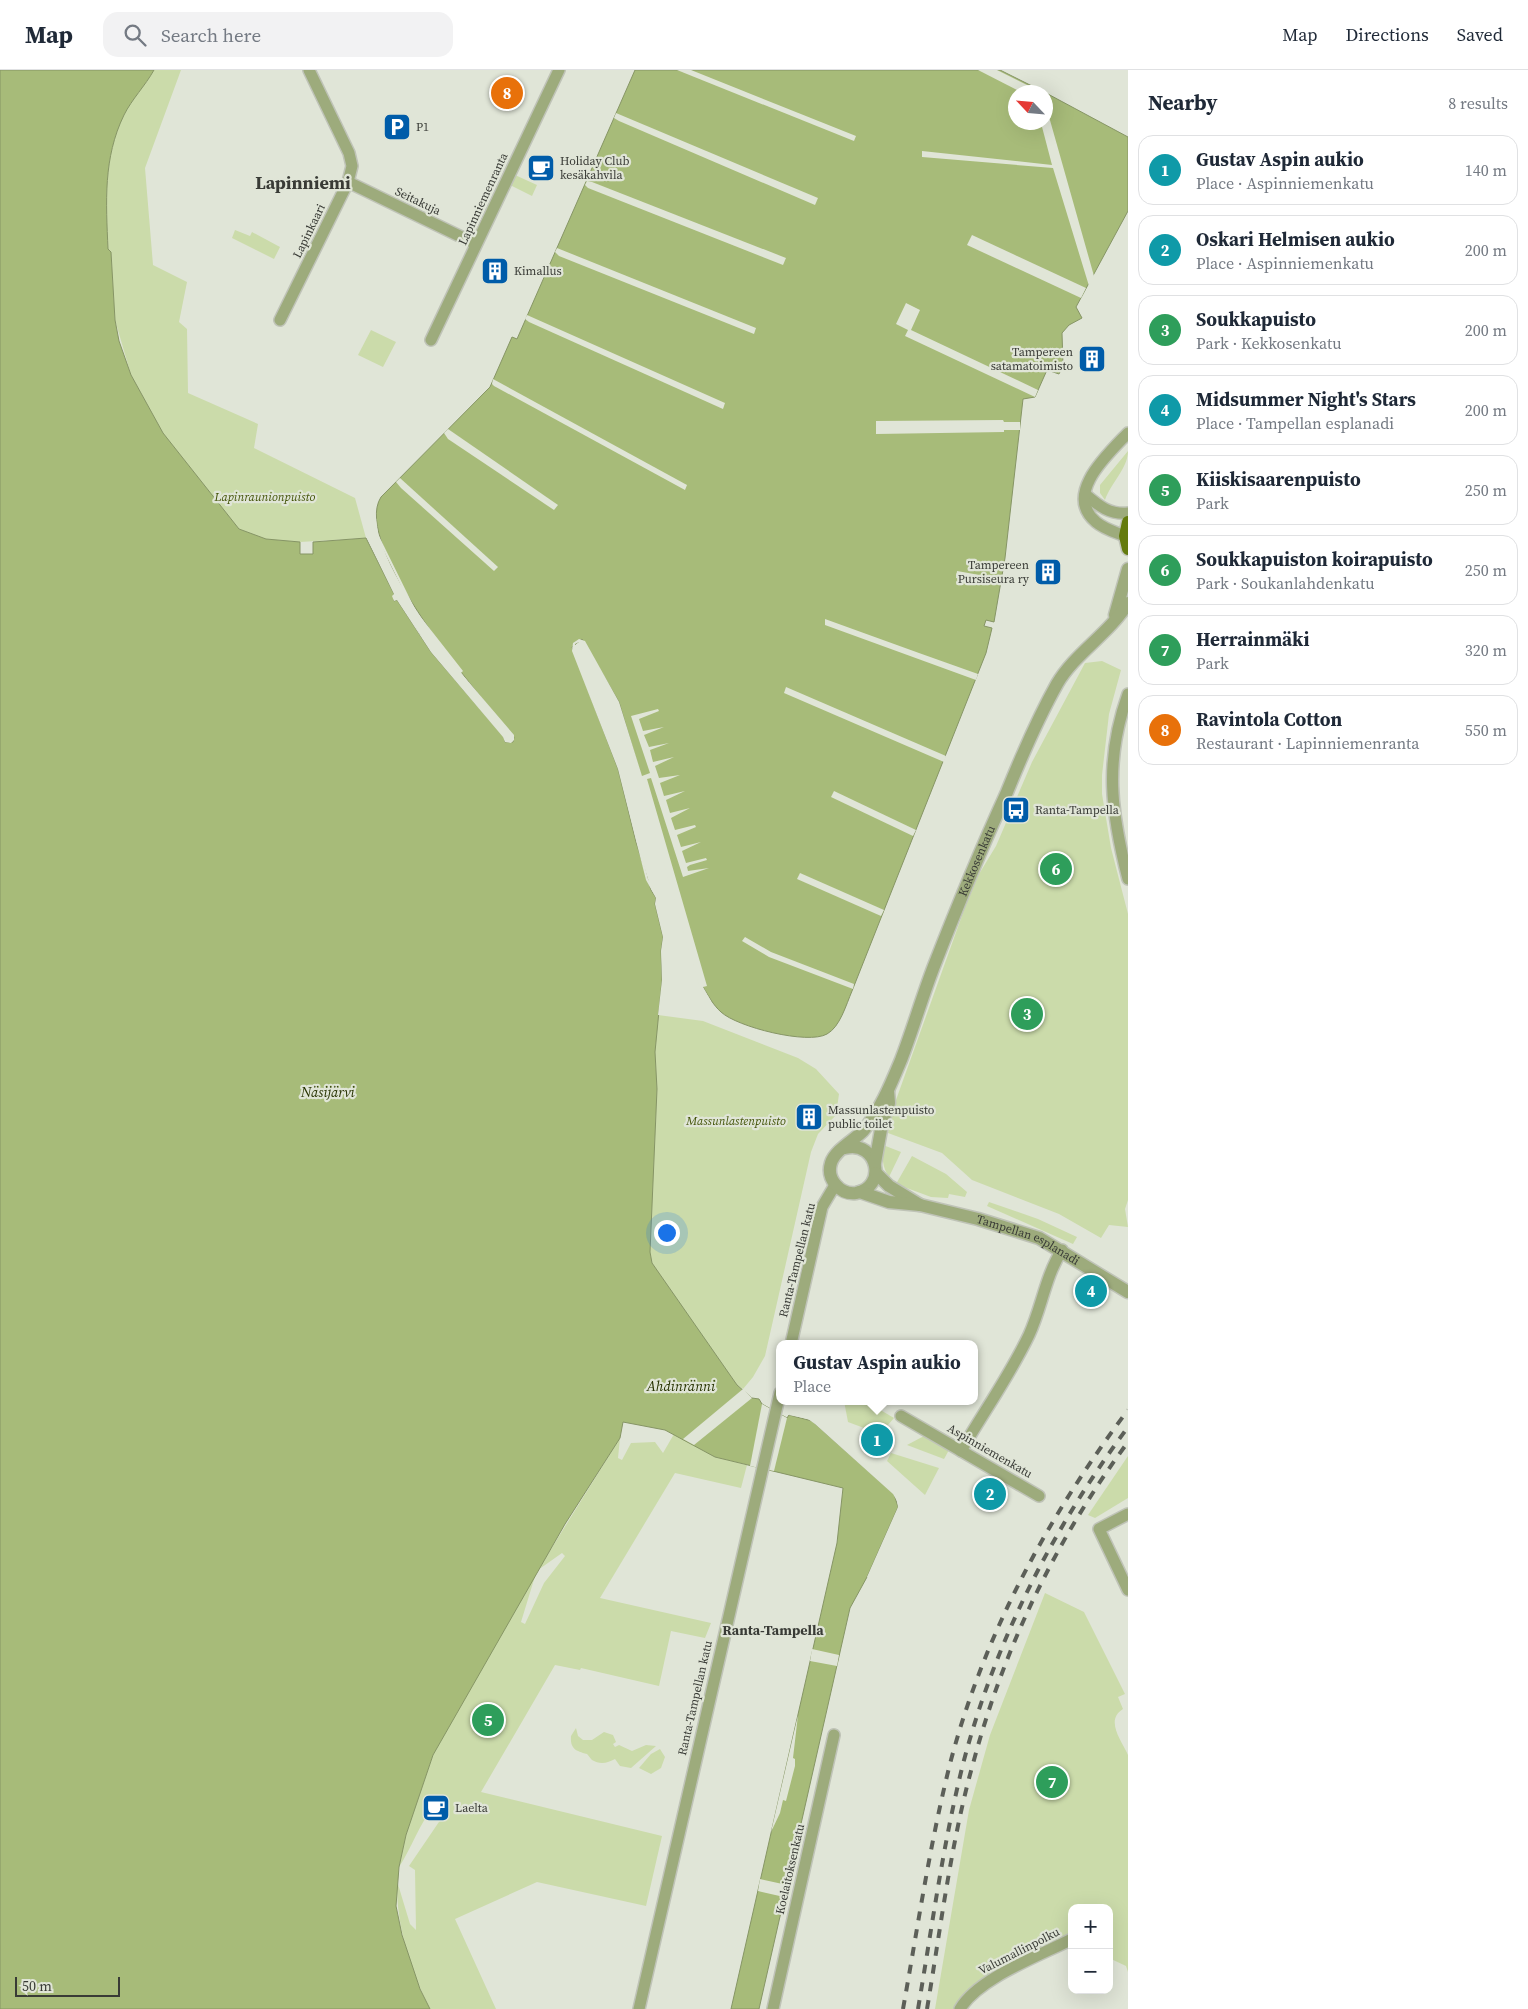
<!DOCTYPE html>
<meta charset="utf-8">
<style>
body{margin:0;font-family:"Source Serif 4",serif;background:#f2f2f3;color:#1f2937}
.controls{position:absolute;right:15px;bottom:15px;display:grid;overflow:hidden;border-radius:10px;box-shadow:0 5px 20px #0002}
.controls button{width:45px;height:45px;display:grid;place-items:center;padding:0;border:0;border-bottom:1px solid #e0e1e3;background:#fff;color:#1f2937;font:25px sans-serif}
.compass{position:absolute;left:1008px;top:15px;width:45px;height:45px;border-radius:50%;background:#fff;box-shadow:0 5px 20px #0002;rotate:296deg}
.scale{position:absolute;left:15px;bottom:12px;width:105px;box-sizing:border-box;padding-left:5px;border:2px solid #393b36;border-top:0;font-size:14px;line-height:18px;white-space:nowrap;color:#393b36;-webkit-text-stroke:4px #e0e5d7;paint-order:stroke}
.you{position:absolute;left:666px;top:1162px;width:18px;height:18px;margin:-12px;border:4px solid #fff;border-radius:50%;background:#1a73e8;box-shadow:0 0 0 8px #1a73e833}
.badge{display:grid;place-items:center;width:32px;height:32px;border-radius:50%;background:#ea580c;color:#fff;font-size:16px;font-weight:700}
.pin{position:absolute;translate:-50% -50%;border:2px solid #fff;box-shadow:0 1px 5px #0006}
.popup{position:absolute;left:776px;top:1270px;width:202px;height:65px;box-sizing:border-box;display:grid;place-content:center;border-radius:10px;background:#fff;filter:drop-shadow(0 1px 4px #0005);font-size:16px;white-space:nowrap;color:#747a83}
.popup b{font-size:19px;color:#1f2937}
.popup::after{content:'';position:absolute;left:50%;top:100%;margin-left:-10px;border:10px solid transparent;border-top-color:#fff}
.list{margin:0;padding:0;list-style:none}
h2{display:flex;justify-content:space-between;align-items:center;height:65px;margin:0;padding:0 20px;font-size:21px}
h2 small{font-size:16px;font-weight:400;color:#747a83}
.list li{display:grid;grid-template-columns:32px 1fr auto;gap:15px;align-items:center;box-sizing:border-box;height:70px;margin:0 10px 10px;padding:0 10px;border:1px solid #e0e1e3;border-radius:15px}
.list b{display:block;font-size:19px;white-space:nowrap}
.list p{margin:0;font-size:16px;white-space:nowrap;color:#747a83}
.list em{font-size:16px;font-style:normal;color:#747a83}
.icon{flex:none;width:28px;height:28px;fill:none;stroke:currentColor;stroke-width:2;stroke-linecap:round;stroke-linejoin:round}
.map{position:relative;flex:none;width:1128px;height:1939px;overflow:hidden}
header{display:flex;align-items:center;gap:30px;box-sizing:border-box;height:70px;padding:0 25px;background:#fff;border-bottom:1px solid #e0e1e3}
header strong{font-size:24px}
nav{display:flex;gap:28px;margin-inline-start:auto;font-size:18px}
.search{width:350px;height:45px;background:#f2f2f3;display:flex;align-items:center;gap:12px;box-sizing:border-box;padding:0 18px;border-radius:15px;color:#747a83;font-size:19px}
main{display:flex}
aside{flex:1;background:#fff}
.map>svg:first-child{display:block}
</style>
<header>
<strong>Map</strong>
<div class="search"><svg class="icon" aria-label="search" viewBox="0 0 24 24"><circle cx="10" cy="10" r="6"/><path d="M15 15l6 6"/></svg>Search here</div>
<nav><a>Map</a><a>Directions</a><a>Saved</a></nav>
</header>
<main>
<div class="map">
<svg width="1128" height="1939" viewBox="0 0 1128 1939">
<rect width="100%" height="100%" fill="#e0e5d7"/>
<g fill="#cbdbaa">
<path d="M 154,0 L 181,0 L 145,98 L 153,195 L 187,212 L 179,252 L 187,259 L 188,323 L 258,354 L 254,378 L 355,428 L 366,468 L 300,472 L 266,469 L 239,459 L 163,363 L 131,305 L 115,250 L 111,182 L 108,179 C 106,132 103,88 124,45 C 132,29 145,16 154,0 Z"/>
<polygon points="515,105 537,115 532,126 510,115"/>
<polygon points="235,160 250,166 252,162 280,177 274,189 232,168"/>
<polygon points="371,260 396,272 383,297 358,285"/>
<path d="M 1128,381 C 1128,398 1111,413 1105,430 L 1100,423 L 1100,415 Z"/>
<polygon points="1102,591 1121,600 1109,644 1102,705 1102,724 1111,778 1128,844 1128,1130 1125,1139 1128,1157 1109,1155 1101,1168 1059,1144 972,1110 942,1083 888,1063 891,1044 964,840 979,804 996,776 1032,692 1085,593"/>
<polygon points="658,945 703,951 798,988 816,999 839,1024 836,1045 818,1064 811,1082 765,1286 753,1307 743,1319 737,1315 652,1193 650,1182 657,1019 655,982"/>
<path d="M 883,1075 L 901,1082 L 889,1107 C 882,1097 882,1087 883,1075 Z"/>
<polygon points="912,1086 946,1104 967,1122 965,1127 949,1124 948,1128 931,1127 896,1114"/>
<polygon points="989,1132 1038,1149 1077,1167 1073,1174 987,1136"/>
<polygon points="844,1331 865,1331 894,1348 880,1364 848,1352"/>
<path d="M 674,1364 L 715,1387 L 747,1395 L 741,1418 L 675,1403 L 600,1528 L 711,1553 L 705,1568 L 671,1561 L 659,1616 L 581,1598 L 580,1600 L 555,1595 L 481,1722 L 662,1766 L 646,1836 L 537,1812 L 455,1849 L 496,1939 L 430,1939 C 410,1899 396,1855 397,1811 L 410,1854 L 416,1860 L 415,1800 L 409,1796 L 443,1746 L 432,1739 C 420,1753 411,1779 399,1797 L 406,1765 L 433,1685 L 536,1503 L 521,1552 L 525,1554 L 544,1513 L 565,1486 L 562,1483 L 538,1500 L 620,1368 L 618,1388 L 622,1390 L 631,1373 L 655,1372 L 663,1383 Z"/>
<polygon points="924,1366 949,1380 944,1389 907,1375"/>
<polygon points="891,1383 939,1398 925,1425 887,1391"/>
<polygon points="1128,1386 1128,1428 1095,1448 1088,1445"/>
<path d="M 1045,1523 L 1084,1542 L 1125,1624 L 1118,1627 L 1123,1639 C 1105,1650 1121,1670 1128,1685 L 1128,1902 L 1126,1896 L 1109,1888 L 1109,1838 L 1072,1838 L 1072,1866 L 990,1904 L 972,1917 L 955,1939 L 935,1939 L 969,1740 L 990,1665 Z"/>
<path d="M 576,1658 L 578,1666 L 583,1670 L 592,1670 L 604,1662 L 613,1665 L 616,1672 L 613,1674 L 615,1677 L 619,1675 L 632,1681 L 646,1675 L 656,1676 L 631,1698 L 620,1696 L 615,1689 C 608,1693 600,1695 592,1690 C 591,1689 588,1685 587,1684 C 576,1681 570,1679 571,1666 Z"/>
<polygon points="660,1679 665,1687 661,1698 651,1704 639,1698 651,1684"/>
</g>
<path fill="#a7bb79" stroke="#869565" d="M 0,0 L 154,0 C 145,16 132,29 124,45 C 103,88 106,132 108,179 L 111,182 L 115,250 L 119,271 L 131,305 L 163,363 L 239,459 L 266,469 L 300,472 L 300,484 L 313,484 L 313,472 L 366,468 L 394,524 L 394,531 L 397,530 L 431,582 L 504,667 L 505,672 L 513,672 L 514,667 C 482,629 350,475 381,427 L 490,317 L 512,267 L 517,269 L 635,0 L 1000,0 L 1044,22 L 1016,22 L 1016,52 L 1046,52 L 1046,23 L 1128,67 L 1128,141 L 1076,237 L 1082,248 L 1069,255 L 1062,263 L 1063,295 L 1059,304 L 1047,300 L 1035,327 L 1023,329 L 1005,488 L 994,552 L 986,550 L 984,556 L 992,558 L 986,583 L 852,921 C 846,935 840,957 827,964 C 808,975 737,957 721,942 C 713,935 708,925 703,917 L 619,632 L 582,569 L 572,577 L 618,699 L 636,772 L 651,820 L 656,828 L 655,834 L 663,867 L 661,881 L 662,910 L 655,982 L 657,1019 L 650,1182 L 652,1193 L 737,1315 L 752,1328 L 759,1329 L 762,1334 L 787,1348 L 789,1345 L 812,1351 L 894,1424 L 898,1437 L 867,1507 L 850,1538 L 759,1939 L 731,1939 L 837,1473 L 843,1418 L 715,1387 L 665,1360 L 623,1352 L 620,1368 L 565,1454 L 433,1685 L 406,1765 L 399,1797 L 396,1836 L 402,1865 L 420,1919 L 430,1939 L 0,1939 Z"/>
<g fill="#e0e5d7">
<polygon points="677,0 691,0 856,66 854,71"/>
<polygon points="978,0 997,0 1041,22 1021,22"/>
<polygon points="1046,36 1094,206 1089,216 1053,98 922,87 922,81 1052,95 1041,53 1046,52"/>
<polygon points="616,43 818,128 815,135 619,51 614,48"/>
<polygon points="587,111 592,112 786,188 783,195 588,118 585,115"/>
<polygon points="972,165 1086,218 1081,228 967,175"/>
<polygon points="557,178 756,258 754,264 559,186 555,182"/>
<polygon points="906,233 920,240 911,260 1038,320 1035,327 905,266 908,260 896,254"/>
<polygon points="527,245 725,333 723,339 529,252 525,249"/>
<polygon points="493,309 687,415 685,420 494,316 492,314"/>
<polygon points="1003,350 1004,352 1020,352 1020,360 1004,360 1004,362 876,364 876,351"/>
<polygon points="448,359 558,435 554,440 448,369 444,363"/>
<polygon points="400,408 498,497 494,501 401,418 396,412"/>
<polygon points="375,439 378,464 416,541 463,601 461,603 514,665 514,670 511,673 505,672 503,667 431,582 397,530 394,531 392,526 394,524 366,466 369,467 397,523 395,528 399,528 420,564 505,665 507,670 511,670 511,666 459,604 459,601 414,542 376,465 372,444 372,440"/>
<polygon points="957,501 1002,509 1001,514 956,508"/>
<polygon points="825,549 919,583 978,604 976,610 825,555"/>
<polygon points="579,569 585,571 619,632 642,706 650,703 631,646 658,639 659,641 639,649 643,661 664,657 644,665 649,677 669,673 650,680 653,692 674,687 655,696 659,708 680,705 660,713 664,726 685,721 666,730 670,743 690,738 671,748 675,760 695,755 696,757 677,765 681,777 701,772 682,781 686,793 706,788 707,790 690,795 687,797 688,801 709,798 683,807 651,708 647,709 707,916 703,917 711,931 710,933 700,918 617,633 583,573 579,572 575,574 575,580 620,698 648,809 659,827 657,834 666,867 664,881 665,910 661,945 658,945 662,910 661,881 663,867 655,834 656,828 646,810 618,699 572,581 573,573"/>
<polygon points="786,617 946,686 944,692 784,623"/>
<polygon points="834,721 916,760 913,766 831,727"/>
<polygon points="800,803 884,840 881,846 797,809"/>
<polygon points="745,867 771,882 854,914 853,919 769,887 742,871"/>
<polygon points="743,1319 752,1328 694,1375 683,1369"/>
<polygon points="762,1334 787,1348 774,1401 750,1396"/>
<polygon points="790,1343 814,1349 895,1423 899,1430 900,1438 869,1508 867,1507 898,1437 897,1431 893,1424 815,1354 808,1349 789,1345"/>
<polygon points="812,1579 839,1585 837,1596 810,1591"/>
<polygon points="798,1645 793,1688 795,1689 795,1696 786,1731 783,1730 780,1743 771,1762"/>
<polygon points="760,1809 787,1815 784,1827 758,1821"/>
</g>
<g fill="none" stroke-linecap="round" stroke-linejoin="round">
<g stroke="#bfc3b7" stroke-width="14">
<g id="minor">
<polyline points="348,112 476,174"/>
<polyline points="280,250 348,112 352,96 349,83 309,0"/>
<polyline points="431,270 559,0"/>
<path d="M 1086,425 C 1099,436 1110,445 1128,443"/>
<path d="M 1125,466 C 1115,462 1104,459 1096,452 C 1063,424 1108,384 1128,363"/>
<path d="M 1128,624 C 1104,691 1111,742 1128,809"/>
<polyline points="791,1274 822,1137 835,1115"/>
<polyline points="901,1346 1039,1426"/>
<path d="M 961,1381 C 983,1343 1010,1305 1029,1265 C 1042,1237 1045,1207 1062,1180"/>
<polyline points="1128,1444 1099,1459 1128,1520"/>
<polyline points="639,1939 780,1323"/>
<polyline points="773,1939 834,1665"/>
<path d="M 960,1939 C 978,1908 1039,1886 1072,1869"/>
</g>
</g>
<g stroke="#bfc3b7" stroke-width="15">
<g id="tertiary">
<polyline points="1115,545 1128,499"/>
<path id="s1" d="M 845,1078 C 879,1070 887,1118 856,1123 C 840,1125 826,1109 831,1093 C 835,1080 853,1071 863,1061 C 880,1041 891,1014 901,990 C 913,959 922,927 934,896 C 957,837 981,779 1007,722 C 1022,685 1038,648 1057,614 C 1075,583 1109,564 1128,533"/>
<polyline points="875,1093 882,1054 889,1033 888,1021"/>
<polyline points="876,1103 889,1116 920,1135"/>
<path id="s2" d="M 860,1122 L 889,1132 L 920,1135 L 978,1149 L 1039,1168 L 1128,1222"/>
</g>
</g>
<g stroke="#bfc3b7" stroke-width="15">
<polyline id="primary" points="1128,452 1125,466 1128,479"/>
</g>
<use href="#minor" stroke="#9dab7c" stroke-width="11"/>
<use href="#tertiary" stroke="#9dab7c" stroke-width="12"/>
<use href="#primary" stroke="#647b0d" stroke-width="12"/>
<g stroke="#5c5f58" stroke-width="4" stroke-dasharray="9 9" stroke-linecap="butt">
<path d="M 903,1939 C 918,1856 930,1772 951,1690 C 985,1562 1049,1445 1128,1340"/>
<path d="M 918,1939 C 932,1857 943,1774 963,1694 C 995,1571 1053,1458 1128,1357"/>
<path d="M 927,1939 C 941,1856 951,1771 974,1690 C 1005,1575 1057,1468 1128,1372"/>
</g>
</g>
<defs>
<g id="parking-square" transform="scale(1.4375)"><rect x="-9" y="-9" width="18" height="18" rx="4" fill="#005ca9" stroke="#e0e5d7"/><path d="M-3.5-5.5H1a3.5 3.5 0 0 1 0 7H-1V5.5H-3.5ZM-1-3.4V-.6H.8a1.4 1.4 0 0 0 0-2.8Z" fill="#fff"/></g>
<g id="cafe-square" transform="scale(1.4375)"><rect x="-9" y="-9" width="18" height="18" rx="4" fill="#005ca9" stroke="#e0e5d7"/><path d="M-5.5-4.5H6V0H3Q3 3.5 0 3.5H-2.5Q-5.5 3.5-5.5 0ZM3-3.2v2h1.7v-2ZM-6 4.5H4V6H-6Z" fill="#fff"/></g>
<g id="building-square" transform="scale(1.4375)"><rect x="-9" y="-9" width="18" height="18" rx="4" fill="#005ca9" stroke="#e0e5d7"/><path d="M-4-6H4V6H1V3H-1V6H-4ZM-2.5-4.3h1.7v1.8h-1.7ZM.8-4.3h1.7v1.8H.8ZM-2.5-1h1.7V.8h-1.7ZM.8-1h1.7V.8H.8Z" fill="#fff"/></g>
<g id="bus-square" transform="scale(1.4375)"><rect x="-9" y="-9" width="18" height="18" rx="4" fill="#005ca9" stroke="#e0e5d7"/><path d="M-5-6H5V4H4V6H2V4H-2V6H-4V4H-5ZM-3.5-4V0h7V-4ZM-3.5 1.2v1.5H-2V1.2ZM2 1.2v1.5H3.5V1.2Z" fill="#fff"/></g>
</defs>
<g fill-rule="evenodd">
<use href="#parking-square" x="397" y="57"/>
<use href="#cafe-square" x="541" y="98"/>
<use href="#building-square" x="495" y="201"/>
<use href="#building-square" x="1092" y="289"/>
<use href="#building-square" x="1048" y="502"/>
<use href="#bus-square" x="1016" y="740"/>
<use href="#building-square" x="809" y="1047"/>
<use href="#cafe-square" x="436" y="1738"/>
</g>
<g text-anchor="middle" stroke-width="4.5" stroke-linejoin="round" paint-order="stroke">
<g font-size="12" fill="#393b36" stroke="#e0e5d7" text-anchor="start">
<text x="416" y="61">P1</text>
<text x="560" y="95">Holiday Club<tspan x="560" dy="14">kesäkahvila</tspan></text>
<text x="514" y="205">Kimallus</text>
<text x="1073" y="286" text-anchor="end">Tampereen<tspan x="1073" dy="14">satamatoimisto</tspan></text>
<text x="1029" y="499" text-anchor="end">Tampereen<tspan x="1029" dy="14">Pursiseura ry</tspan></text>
<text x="1035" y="744">Ranta-Tampella</text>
<text x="828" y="1044">Massunlastenpuisto<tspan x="828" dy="14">public toilet</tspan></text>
<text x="455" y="1742">Laelta</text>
</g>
<g font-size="12" fill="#393b36" stroke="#e0e5d7">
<text transform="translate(483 129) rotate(-65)" y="4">Lapinniemenranta</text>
<text transform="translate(418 131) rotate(26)" y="4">Seitakuja</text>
<text transform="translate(309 161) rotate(-64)" y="4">Lapinkaari</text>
<text dy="4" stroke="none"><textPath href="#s1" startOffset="462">Kekkosenkatu</textPath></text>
<text dy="4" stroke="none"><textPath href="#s2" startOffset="176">Tampellan esplanadi</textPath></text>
<text transform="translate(797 1190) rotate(-76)" y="4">Ranta-Tampellan katu</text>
<text transform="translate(990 1381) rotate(30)" y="4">Aspinniemenkatu</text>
<text transform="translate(695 1628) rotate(-77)" y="4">Ranta-Tampellan katu</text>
<text transform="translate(790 1799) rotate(-77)" y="4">Koelaitoksenkatu</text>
<text transform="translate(1019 1881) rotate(-27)" y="4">Valumallinpolku</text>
</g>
<g font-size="12" font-style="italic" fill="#435408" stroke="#e0e5d7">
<text x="265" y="431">Lapinraunionpuisto</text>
<text x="736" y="1055">Massunlastenpuisto</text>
</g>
<g font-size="14" font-style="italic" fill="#273300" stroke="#e0e5d7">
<text x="328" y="1027">Näsijärvi</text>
<text x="681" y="1321">Ahdinränni</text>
</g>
<g font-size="14" font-weight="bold" fill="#393b36" stroke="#e0e5d7">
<text x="773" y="1565">Ranta-Tampella</text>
</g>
<g font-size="18" font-weight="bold" fill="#393b36" stroke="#e0e5d7">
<text x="303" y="119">Lapinniemi</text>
</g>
</g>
</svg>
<div class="controls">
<button>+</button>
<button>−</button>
</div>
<svg class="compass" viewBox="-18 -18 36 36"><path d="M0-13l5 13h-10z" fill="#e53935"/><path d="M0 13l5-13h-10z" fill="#747a83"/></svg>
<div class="scale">50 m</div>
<div class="you"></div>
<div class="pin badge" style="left:877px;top:1370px;background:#0f9aa8">1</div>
<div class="popup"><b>Gustav Aspin aukio</b>Place</div>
<div class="pin badge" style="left:990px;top:1424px;background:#0f9aa8">2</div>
<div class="pin badge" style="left:1027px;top:944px;background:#2e9e5b">3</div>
<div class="pin badge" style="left:1091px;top:1221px;background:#0f9aa8">4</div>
<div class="pin badge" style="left:488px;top:1650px;background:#2e9e5b">5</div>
<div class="pin badge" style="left:1056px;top:799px;background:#2e9e5b">6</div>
<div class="pin badge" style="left:1052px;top:1712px;background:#2e9e5b">7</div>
<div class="pin badge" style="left:507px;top:23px;background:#e8710a">8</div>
</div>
<aside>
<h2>Nearby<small>8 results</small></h2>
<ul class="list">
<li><span class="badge" style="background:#0f9aa8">1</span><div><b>Gustav Aspin aukio</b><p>Place · Aspinniemenkatu</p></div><em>140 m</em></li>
<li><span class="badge" style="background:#0f9aa8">2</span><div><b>Oskari Helmisen aukio</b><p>Place · Aspinniemenkatu</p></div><em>200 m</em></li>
<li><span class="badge" style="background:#2e9e5b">3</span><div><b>Soukkapuisto</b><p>Park · Kekkosenkatu</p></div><em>200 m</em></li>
<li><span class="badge" style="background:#0f9aa8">4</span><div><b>Midsummer Night's Stars</b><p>Place · Tampellan esplanadi</p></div><em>200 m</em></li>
<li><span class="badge" style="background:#2e9e5b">5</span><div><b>Kiiskisaarenpuisto</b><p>Park</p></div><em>250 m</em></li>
<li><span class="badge" style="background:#2e9e5b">6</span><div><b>Soukkapuiston koirapuisto</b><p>Park · Soukanlahdenkatu</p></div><em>250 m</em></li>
<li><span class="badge" style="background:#2e9e5b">7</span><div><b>Herrainmäki</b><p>Park</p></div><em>320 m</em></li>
<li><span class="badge" style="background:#e8710a">8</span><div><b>Ravintola Cotton</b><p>Restaurant · Lapinniemenranta</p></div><em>550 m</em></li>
</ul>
</aside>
</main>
